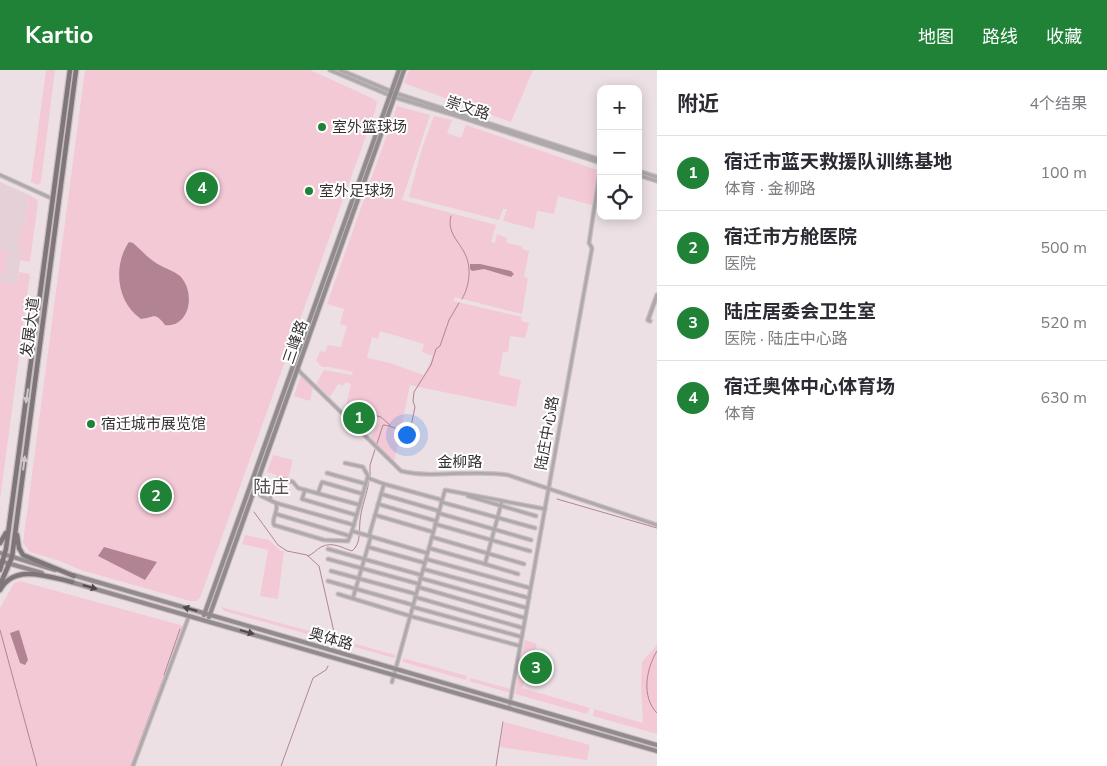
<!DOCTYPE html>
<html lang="zh">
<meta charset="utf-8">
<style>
body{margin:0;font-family:"Nunito Sans","Noto Sans SC",sans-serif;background:#f2f2f3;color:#2b2b33}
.controls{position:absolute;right:15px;top:15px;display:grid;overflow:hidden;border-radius:10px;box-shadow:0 2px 12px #0003}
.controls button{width:45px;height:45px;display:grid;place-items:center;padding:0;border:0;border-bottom:1px solid #e1e1e2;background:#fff;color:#2b2b33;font:25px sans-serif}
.you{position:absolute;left:406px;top:364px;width:18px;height:18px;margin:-12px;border:4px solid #fff;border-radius:50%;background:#1a73e8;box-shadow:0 0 0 8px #1a73e833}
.badge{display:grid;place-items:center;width:32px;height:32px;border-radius:50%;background:#1f8236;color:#fff;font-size:16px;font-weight:700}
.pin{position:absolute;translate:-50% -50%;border:2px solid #fff;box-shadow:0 1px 5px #0006}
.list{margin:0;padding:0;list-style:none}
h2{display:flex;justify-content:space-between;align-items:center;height:65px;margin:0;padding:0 20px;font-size:21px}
h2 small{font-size:16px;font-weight:400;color:#7c7c81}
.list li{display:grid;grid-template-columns:32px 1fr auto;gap:15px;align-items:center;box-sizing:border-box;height:75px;padding:0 20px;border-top:1px solid #e1e1e2}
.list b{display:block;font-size:19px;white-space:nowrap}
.list p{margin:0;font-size:16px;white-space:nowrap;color:#7c7c81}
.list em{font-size:16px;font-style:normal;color:#7c7c81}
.icon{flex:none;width:28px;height:28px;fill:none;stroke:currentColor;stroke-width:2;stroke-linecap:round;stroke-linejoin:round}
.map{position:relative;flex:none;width:657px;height:696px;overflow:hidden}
header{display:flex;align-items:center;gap:30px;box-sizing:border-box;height:70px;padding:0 25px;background:#1f8236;color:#fff}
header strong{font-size:24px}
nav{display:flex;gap:28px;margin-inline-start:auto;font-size:18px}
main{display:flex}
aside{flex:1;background:#fff}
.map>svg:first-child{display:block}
</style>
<header>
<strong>Kartio</strong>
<nav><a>地图</a><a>路线</a><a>收藏</a></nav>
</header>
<main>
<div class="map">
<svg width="657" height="696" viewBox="0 0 657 696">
<rect width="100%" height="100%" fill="#ece0e4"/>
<polygon fill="#e4d0d6" points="0,112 29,125 17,214 0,211"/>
<g fill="#f3c9d6" fill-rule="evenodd">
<polygon points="46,0 55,0 41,112 38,115 31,112"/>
<polygon points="85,0 310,0 374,29 377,32 376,38 200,528 196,531 190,531 81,500 60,491 30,482 23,473"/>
<polygon points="409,0 533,0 511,52 404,13"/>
<path d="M 397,36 L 430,45 L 402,130 L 496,155 L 491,172 L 495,173 L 497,164 L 507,168 L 506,173 L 521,176 L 524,180 L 529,181 L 524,207 L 528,208 L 522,244 L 455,227 L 453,231 L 522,247 L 521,251 L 529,253 L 525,268 L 510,266 L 508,282 L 503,282 L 499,305 L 521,310 L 516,337 L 410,315 L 394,393 L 370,369 L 380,350 L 372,345 L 345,340 L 351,314 L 345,312 L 344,316 L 338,314 L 330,327 L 316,314 L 324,300 L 352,305 L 353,302 L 329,297 L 322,297 L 316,291 L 320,281 L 325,282 L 328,275 L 341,277 L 347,256 L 340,254 L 344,239 L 327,234 ZM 380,261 L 424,274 L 422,282 L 433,286 L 424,305 L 390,293 L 367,288 L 372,267 L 378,269 Z"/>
<polygon points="434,46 452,50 447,63 461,68 466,55 597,100 592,135 558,126 554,144 537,141 534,159 503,151 507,139 503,139 499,150 409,127 422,78"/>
<polygon points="29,125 36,129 38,132 30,192 20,190 22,176 18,175 20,157 25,157"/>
<polygon points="0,179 5,180 8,183 5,205 0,205"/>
<polygon points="19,202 30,204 0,430 0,211 17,214"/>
<polygon points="301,305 313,317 310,331 294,326"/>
<polygon points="273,385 293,390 288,409 267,402"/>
<polygon points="245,465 269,470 281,481 284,481 278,529 260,526 268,480 242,474"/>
<polygon points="20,511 184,556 133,696 0,696 0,538 14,513"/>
<polygon points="221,537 328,566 329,564 330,570 224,541"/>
<polygon points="338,569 395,585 396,587 394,588 340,573"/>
<polygon points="525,570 537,574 522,618 590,638 587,644 515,624"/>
<polygon points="657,575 657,664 593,646 594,639 643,653 641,616 642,592"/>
<polygon points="403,588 467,606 466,610 403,592"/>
<polygon points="470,608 511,619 510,623 469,611"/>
<polygon points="504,652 590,675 587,690 500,677"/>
</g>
<g fill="#b28493">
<path d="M 129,172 L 133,173 C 141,180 148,188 156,193 C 164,198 174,201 180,206 C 191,217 192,238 182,249 C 177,254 172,256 165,255 C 154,241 155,248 141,249 C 116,232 113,195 129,172 Z"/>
<polygon points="470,194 480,194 511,201 514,204 511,207 484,199 472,201 470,199"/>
<polygon points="104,477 157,492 145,510 98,486"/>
<polygon points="19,560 28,590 25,595 20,593 10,563"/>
</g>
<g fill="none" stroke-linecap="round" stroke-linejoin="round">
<g stroke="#b28493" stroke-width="1">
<path d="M 451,146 C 447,162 457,169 464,182 C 472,196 470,215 462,229"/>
<polyline points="348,338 381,347 390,355"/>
<path d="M 370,407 L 370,395 L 383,355 C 393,355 402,364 410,361 L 415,337 L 413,331 L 414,322 L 431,295 L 436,279 L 440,276 L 449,250 L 459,233"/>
<polyline points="557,429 657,458"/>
<polyline points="254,442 278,475 287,481 307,485 319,496 336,571"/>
<path d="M 308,486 C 313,484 316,480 321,477 C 333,471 342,478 352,481 C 361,474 359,461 360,451 C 361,438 367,424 369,411"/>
<polyline points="0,560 37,696"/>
<path d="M 657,581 C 646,599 641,627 657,643"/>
<polyline points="164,605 180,559"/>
<polyline points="131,696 163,610"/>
<polyline points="281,696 313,608 326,600 328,596"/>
<polyline points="496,696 503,652"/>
</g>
<g stroke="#c8bdc1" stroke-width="5">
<g id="minor">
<polyline points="0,105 53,129"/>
<path d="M 298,298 L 300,302 L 401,401 C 434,409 473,399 508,405 L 657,455"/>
<polyline points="345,393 363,397 368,406 352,461 427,483"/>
<polyline points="327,403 366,414"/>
<polyline points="368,408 384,414 369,466"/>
<polyline points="384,414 442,430"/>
<polyline points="275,415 279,408 293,412 298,418 360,435"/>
<polyline points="305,420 302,429 356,445"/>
<polyline points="318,423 322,412 363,424"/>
<polyline points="381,424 439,441"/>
<polyline points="468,426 536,446"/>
<path d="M 270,429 L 275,415 L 265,412 L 259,423 L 261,426 L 276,433 C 279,442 271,448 274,455 L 324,470 L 348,471 L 352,461"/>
<polyline points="441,432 535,458"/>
<polyline points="276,433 354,455"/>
<polyline points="378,434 436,451"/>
<polyline points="438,443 531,470"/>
<polyline points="276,444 350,466"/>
<polyline points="375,445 433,462"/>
<polyline points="435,454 530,481"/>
<polyline points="432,467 524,494"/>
<polyline points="368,477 425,493"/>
<polyline points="429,478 485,494 502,431"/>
<polyline points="328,479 421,505"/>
<polyline points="328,489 419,514"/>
<polyline points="426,489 530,518"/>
<polyline points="485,494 518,504"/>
<polyline points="423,499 529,528"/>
<polyline points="331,501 416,524"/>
<polyline points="420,508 527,538"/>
<polyline points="328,511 413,535"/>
<polyline points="418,517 525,548"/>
<polyline points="338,524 410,546 520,576"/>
<polyline points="415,527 523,558"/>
<polyline points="353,528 371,466"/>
<polyline points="413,537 522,567"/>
<polyline points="392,612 445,420 545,439"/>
<polyline points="509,638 592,178 589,173 601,93"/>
<polyline points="133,696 189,546"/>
</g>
</g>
<g stroke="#c8bdc1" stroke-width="5.5">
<g id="tertiary">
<polyline points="330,0 394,27 451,44 601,93"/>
<polyline points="340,0 395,23 601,90"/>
<polyline points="638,101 657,107"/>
<polyline points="638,105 657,111"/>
<polyline points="650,251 648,250 657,225"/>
</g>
</g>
<g stroke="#c8bdc1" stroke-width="6">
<g id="secondary">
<polyline points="0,483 55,500"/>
<polyline points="0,491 42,503"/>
<polyline points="73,505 657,675"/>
<polyline points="71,512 657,681"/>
<polyline points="204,545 399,0"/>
<polyline points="209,547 404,0"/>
</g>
</g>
<g stroke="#c8bdc1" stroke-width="7">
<g id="primary">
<polyline points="17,465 19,478 23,485 74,506"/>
<polyline points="0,473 6,463"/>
<polyline points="0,500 6,479 70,0"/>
<polyline points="0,515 12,487 76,0"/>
<path d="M 0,520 C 14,493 50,507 72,512"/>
</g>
</g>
<use href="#minor" stroke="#ada8a9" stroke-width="2.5"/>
<use href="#tertiary" stroke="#ada8a9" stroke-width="3"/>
<use href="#secondary" stroke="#928b8d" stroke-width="4"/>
<use href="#primary" stroke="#7f7679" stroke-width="4.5"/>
</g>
<defs><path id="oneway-solid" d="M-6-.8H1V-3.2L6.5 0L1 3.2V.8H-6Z" transform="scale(1.25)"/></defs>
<g fill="#ccc8c9">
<use href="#oneway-solid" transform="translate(27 326) rotate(98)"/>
<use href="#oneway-solid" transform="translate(24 393) rotate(-83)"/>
</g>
<g fill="#4d484a">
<use href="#oneway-solid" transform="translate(90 517) rotate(16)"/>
<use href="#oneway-solid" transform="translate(190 539) rotate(-164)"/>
<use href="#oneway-solid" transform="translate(247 562) rotate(16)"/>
</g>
<g fill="#1f8236" stroke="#fff" stroke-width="2">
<circle cx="322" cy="57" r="5"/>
<circle cx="309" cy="121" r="5"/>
<circle cx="91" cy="354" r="5"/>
</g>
<g text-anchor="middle" stroke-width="4" stroke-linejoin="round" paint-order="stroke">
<g font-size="15" fill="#363233" stroke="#fff">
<text transform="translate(468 38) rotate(18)" y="5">崇文路</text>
<text transform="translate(30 257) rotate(-83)" y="5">发展大道</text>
<text transform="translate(295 272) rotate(-71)" y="5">三峰路</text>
<text transform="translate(547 363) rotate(-80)" y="5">陆庄中心路</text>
<text x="460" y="397">金柳路</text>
<text transform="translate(331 569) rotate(16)" y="5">奥体路</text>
</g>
<g font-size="15" fill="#363233" stroke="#fff" text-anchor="start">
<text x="332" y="62">室外篮球场</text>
<text x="319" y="126">室外足球场</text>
<text x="101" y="359">宿迁城市展览馆</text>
</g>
<g font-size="18" fill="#574d50" stroke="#fff">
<text x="271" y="423">陆庄</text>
</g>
</g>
</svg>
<div class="controls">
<button>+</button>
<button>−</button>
<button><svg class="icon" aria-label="locate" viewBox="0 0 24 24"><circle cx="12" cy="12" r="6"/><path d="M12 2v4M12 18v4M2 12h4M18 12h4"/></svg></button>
</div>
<div class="you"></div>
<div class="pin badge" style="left:359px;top:348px">1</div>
<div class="pin badge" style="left:156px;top:426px">2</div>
<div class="pin badge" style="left:536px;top:598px">3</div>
<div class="pin badge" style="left:202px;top:118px">4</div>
</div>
<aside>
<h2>附近<small>4个结果</small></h2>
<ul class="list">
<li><span class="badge">1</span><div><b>宿迁市蓝天救援队训练基地</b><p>体育 · 金柳路</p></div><em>100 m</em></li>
<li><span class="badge">2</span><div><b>宿迁市方舱医院</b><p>医院</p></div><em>500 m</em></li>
<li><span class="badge">3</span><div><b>陆庄居委会卫生室</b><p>医院 · 陆庄中心路</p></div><em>520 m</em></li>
<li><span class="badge">4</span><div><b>宿迁奥体中心体育场</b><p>体育</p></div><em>630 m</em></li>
</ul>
</aside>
</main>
